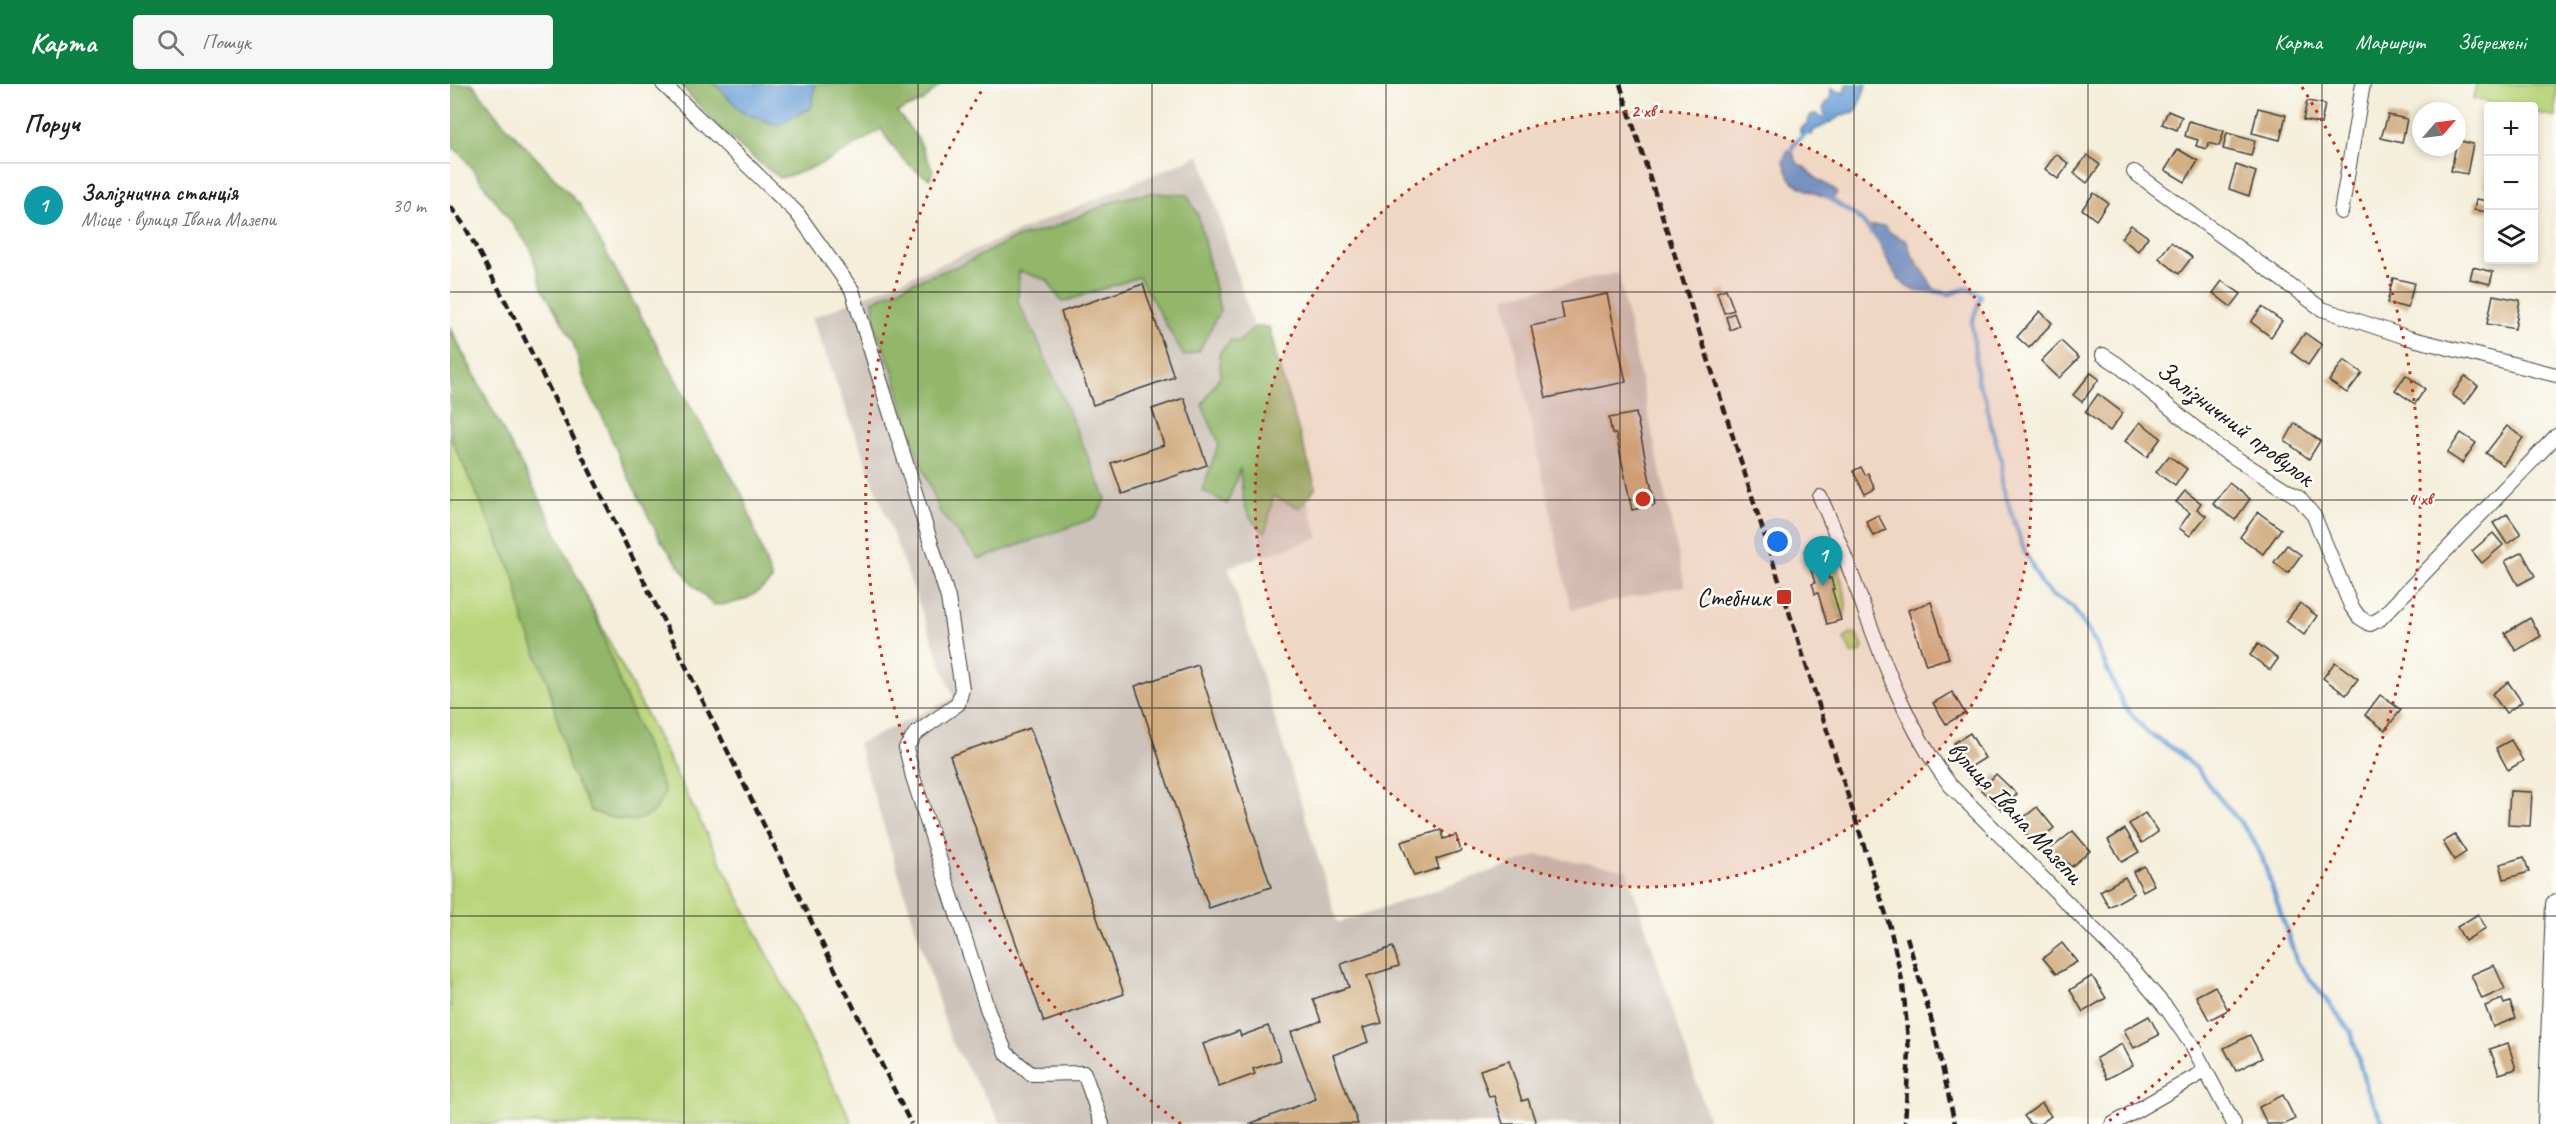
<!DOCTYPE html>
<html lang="uk">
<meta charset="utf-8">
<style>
body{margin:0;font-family:Caveat,sans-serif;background:#f6f6f6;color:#222}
.controls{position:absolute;right:18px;top:18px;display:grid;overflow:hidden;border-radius:6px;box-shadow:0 3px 9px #0003}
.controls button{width:54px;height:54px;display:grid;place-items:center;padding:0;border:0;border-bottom:2px solid #e0e0e0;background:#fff;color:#222;font:30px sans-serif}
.compass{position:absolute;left:1962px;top:18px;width:54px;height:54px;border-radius:50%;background:#fff;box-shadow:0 3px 9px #0003;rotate:62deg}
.you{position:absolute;left:1328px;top:458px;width:21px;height:21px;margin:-15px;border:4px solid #fff;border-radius:50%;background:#1a73e8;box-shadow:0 0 0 9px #1a73e833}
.badge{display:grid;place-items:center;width:39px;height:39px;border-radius:50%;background:#0b8043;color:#fff;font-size:20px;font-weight:700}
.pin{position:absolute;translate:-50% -50px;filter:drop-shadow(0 2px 3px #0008)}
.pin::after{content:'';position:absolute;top:32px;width:21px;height:18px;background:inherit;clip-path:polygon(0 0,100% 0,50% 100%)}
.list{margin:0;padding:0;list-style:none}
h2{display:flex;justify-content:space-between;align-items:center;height:78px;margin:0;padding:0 24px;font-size:26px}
h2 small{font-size:20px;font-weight:400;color:#767676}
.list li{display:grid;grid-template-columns:39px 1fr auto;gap:18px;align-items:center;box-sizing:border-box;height:84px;padding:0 24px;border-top:2px solid #e0e0e0}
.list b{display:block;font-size:22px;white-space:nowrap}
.list p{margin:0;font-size:20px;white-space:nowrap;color:#767676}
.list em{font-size:20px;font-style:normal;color:#767676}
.icon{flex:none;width:33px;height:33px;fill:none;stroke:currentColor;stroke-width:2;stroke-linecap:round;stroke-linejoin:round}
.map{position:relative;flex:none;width:2106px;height:1040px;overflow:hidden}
header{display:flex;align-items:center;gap:36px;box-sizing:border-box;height:84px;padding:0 30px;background:#0b8043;color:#fff}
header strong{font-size:28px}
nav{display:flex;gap:33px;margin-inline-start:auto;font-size:21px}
.search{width:420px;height:54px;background:#f6f6f6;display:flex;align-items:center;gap:15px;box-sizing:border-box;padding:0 21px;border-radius:6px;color:#767676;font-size:22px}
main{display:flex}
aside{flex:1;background:#fff}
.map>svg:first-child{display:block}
</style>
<header>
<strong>Карта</strong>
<div class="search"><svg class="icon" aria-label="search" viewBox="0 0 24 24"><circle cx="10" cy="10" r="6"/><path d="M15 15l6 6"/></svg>Пошук</div>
<nav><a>Карта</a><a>Маршрут</a><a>Збережені</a></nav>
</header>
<main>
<aside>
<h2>Поруч<small></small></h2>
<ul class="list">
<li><span class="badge" style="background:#0f9aa8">1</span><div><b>Залізнична станція</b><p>Місце · вулиця Івана Мазепи</p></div><em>30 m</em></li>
</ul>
</aside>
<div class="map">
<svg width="2106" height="1040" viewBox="0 0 2106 1040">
<rect width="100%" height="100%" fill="#fdfcf7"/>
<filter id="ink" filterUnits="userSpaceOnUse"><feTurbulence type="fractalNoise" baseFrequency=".0167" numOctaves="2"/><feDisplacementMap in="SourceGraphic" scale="12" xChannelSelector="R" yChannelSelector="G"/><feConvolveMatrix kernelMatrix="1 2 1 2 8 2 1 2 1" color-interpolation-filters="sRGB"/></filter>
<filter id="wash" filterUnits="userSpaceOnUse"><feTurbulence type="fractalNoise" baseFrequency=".008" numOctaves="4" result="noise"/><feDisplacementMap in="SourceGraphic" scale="24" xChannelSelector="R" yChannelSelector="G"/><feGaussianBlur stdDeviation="1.35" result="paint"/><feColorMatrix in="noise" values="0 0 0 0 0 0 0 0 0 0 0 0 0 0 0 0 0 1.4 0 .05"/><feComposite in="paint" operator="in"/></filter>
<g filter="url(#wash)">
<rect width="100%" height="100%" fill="#f4eeda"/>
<g fill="#ccc2b9">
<polygon points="750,71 869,454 778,483 888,839 1089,771 1177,786 1260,1040 552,1040 501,957 408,660 504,614 362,234"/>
<polygon points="1168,189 1235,502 1121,526 1054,213"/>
</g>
<g fill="#b9d47a" stroke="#6a784b" stroke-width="1.5">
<polygon points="2026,0 2106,0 2106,33 2084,28 2084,22 2057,22 2023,15"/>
<polygon points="0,242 403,1040 0,1040"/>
<path d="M 1369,462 C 1386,470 1404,520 1392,536 L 1382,505 L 1385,504 L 1381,494 L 1379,494 Z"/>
<polygon points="1400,549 1407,551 1413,562 1411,568 1402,570 1394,555"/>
</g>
<g fill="#92b66a" stroke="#576943" stroke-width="1.5">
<path d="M 0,0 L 23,0 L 48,33 L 130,121 L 246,332 L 293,412 L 322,496 C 302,515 290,520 263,521 L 243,501 L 210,455 L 174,384 L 152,332 L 137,306 L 122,255 L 92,204 L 81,165 L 12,71 L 0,61 Z"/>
<path d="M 230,0 L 265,0 L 327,41 L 361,24 L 365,0 L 491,0 L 473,17 L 447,28 L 468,55 L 483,86 L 480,95 C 458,84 444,66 431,45 C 398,67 370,84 330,94 C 291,67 261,36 230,0 Z"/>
<polygon points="701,109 737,111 748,131 770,227 749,267 734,272 689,193 612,218 597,196 569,187 568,218 588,257 656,415 645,434 529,475 490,428 464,361 444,290 425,242 423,217 461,199 513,180 563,155 599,145 669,115"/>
<path d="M 804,243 L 819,243 L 828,279 L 866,403 L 850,424 L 823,412 L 816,448 C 792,435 792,409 790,384 L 777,420 L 752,406 L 769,359 L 752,321 L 771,290 L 769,269 L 781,256 L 789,258 Z"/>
<path d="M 0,247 L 96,427 L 147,535 L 171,602 L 215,708 C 200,746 174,739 141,727 L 120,686 L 98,599 L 74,539 L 64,492 L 0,352 Z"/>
</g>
<g fill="#6ba0d8" stroke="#445e7a" stroke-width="1.5">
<polygon points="265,0 365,0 361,24 327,41 292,28"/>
<path d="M 1396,0 L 1417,0 C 1411,10 1413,19 1405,28 C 1389,29 1379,42 1364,46 L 1362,51 L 1350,49 L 1350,44 L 1357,40 L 1361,31 L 1366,30 L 1372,34 L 1375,32 L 1373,24 L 1381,13 L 1381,5 L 1394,9 Z"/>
<path d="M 1338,66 L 1343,69 L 1348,80 C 1360,84 1358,88 1367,95 C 1374,100 1381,102 1387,109 L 1382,116 C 1370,110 1350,106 1341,95 C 1338,91 1336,82 1333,76 Z"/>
<path d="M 1421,142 L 1434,142 L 1442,150 L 1457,157 C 1462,176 1466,176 1476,191 C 1480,197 1480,202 1486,206 C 1447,220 1436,168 1421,142 Z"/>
</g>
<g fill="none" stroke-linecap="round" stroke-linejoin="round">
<g stroke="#6ba0d8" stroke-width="4.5">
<polyline points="1339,72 1344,60 1359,46"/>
<polyline points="1376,112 1409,134 1433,161"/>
<polyline points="1481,206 1499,210 1518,204 1531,212 1522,238 1528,298 1537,318 1538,331 1552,378 1552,401 1574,466 1592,501 1603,512 1622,522 1645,558 1674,622 1697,648 1728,668 1747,685 1761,704 1800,750 1812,773 1847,878 1901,948 1917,1007 1934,1040"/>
</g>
</g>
<g id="blocks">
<g fill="#d2ae82">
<polygon points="1857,17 1875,20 1871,40 1853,36"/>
<polygon points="1808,24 1836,31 1830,56 1802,49"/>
<polygon points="1718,27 1732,33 1727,46 1712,40"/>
<polygon points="1938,31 1957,35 1952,59 1931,54"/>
<polygon points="1739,37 1774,47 1769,62 1759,59 1757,65 1746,62 1748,56 1735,52"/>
<polygon points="1777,49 1805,57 1801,72 1773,65"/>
<polygon points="2007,56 2023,60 2017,90 2001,87"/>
<polygon points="1728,65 1748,77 1735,98 1715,86"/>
<polygon points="1606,70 1619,80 1608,95 1595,85"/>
<polygon points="1637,71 1650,81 1637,99 1624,89"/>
<polygon points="1786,81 1806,88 1799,112 1779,105"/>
<polygon points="2037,84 2038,84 2038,102 2034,102"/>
<polygon points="1644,109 1658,119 1646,136 1632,125"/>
<polygon points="2026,115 2038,117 2038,128 2024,126"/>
<polygon points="1681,141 1698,153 1688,167 1671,154"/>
<polygon points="1721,158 1742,173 1729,190 1709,174"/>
<polygon points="2023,183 2043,188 2040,200 2020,195"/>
<polygon points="1943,194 1964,199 1958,224 1937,219"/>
<polygon points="1772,197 1791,210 1781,223 1763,209"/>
<polygon points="693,200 724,293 643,321 611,228"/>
<polygon points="1276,205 1284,226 1274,229 1267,208"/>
<polygon points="1157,210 1176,298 1096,314 1081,242 1114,235 1111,219"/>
<polygon points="2043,211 2070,216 2065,245 2037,240"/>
<polygon points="1812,223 1832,237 1821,253 1801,238"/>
<polygon points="1590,227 1602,239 1579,264 1567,253"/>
<polygon points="1284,229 1289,242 1280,246 1276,233"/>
<polygon points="1855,249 1872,261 1858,281 1841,268"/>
<polygon points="1611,257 1629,274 1609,294 1591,277"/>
<polygon points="1894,276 1912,289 1897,309 1879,297"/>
<polygon points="1641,289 1649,295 1632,318 1623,311"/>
<polygon points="1956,291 1975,305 1965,320 1945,306"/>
<polygon points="2015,292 2028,302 2015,320 2002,311"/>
<polygon points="1648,310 1673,329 1660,347 1635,328"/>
<polygon points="734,314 757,381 672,410 661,379 714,361 702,325"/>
<polygon points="1186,329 1205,421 1182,426 1166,350 1162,350 1159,334"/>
<polygon points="1690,338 1711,354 1697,373 1675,357"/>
<polygon points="1845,339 1870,357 1859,375 1835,357"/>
<polygon points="2057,342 2073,354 2053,381 2036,369"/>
<polygon points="2011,349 2026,359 2012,379 1997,369"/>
<polygon points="1719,372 1737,385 1725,402 1706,388"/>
<polygon points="1411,383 1415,391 1418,389 1425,405 1415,410 1403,387"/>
<polygon points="1779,399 1800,415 1785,436 1763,420"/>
<polygon points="1735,407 1751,419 1747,425 1756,432 1740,452 1729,444 1740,429 1726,418"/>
<polygon points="1808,428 1831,445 1813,470 1790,453"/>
<polygon points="2057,430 2071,450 2057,460 2043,439"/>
<polygon points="1428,431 1436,446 1423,452 1416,437"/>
<polygon points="2043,449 2053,461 2032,479 2022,467"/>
<polygon points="1837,461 1851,471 1838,489 1824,478"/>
<polygon points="1368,462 1379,495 1381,494 1384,505 1382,505 1391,536 1377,540 1368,509 1365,510 1364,505 1362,500 1365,499 1355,466"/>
<polygon points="2072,468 2085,492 2068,501 2055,477"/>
<polygon points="1481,518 1499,574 1476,581 1458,526"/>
<polygon points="1850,519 1867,532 1854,551 1836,537"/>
<polygon points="2080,534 2091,552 2066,567 2055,549"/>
<polygon points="1808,560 1828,575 1820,586 1800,571"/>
<polygon points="1885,578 1908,595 1896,611 1873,594"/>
<polygon points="748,581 821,803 759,824 685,602"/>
<polygon points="2058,598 2072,618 2056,629 2042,610"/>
<polygon points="1502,608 1515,629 1496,640 1483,619"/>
<polygon points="1930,611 1951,626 1935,646 1915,631"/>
<polygon points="580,644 674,910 594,938 500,672"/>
<polygon points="1520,649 1535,674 1519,684 1504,659"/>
<polygon points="2061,656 2073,677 2058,686 2046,664"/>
<polygon points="1546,690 1567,710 1552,726 1531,706"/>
<polygon points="2060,707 2082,708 2080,742 2058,741"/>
<polygon points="1587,723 1604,744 1584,760 1567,739"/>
<polygon points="1695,729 1708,748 1692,759 1679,740"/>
<polygon points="1675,745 1689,768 1672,778 1658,756"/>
<polygon points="991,746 993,755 1006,751 1011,767 986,775 989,784 964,792 951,758"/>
<polygon points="1623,747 1640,767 1621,783 1616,777 1611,782 1598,767"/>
<polygon points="2005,751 2016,768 2004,776 1993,758"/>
<polygon points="2074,773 2079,788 2054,795 2050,780"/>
<polygon points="1694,782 1704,801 1693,807 1683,788"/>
<polygon points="1675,793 1684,809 1659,823 1650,807"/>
<polygon points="2028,830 2036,844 2015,857 2007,843"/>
<polygon points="1612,859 1627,878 1606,890 1593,874"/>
<polygon points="943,863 949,882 917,892 932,939 913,944 918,958 883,971 908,1040 799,1040 866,1015 841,948 871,937 863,915 899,903 891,880"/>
<polygon points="2044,881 2055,905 2032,915 2021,891"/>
<polygon points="1642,892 1656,914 1633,928 1620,906"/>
<polygon points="1765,902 1778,926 1759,936 1746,912"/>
<polygon points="2052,915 2054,920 2060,918 2066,934 2043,943 2035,922"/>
<polygon points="1699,932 1709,951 1684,964 1674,946"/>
<polygon points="818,942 831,976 803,985 805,990 769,1003 753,960 789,947 791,952"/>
<polygon points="1800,951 1812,974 1786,987 1774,964"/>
<polygon points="2058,959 2066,985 2049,990 2040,965"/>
<polygon points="1672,960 1683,981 1657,995 1646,974"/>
<polygon points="1059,977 1072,1017 1078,1015 1086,1040 1053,1040 1044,1012 1039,1013 1030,986"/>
<polygon points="1833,1011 1845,1035 1835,1040 1817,1040 1809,1023"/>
<polygon points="1592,1019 1601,1032 1590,1040 1580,1040 1574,1032"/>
</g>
</g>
</g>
<g filter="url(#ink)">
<use href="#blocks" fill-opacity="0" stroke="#3c3c38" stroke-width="1.5"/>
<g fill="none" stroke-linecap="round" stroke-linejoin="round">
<g stroke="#3c3c38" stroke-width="16">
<g id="street">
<polyline points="213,0 347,129 402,206 498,514 512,605 508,620 465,650 456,664 463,693 539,930 556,969 581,990 634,989 652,1040"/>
<polyline points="1684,88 1872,225 1959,254 2106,291"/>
<polyline points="1891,128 1913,0"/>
<polyline points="1653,271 1667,280 1768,363 1849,414 1864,432 1901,522 1909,533 1920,540 1930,535 2106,352"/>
<path d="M 1370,413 C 1415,509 1435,615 1500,701 L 1681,883 L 1717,925 L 1742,961 L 1784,1040"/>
<polyline points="1663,1040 1755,987"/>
</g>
</g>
<g stroke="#3c3c38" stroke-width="22">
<polyline id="secondary" points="2098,1040 2106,820"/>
</g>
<use href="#street" stroke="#fff" stroke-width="14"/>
<use href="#secondary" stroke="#fff" stroke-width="20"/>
<g stroke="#1c1c1c" stroke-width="4.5" stroke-dasharray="9 4.5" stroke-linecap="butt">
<polyline points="1170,0 1440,843 1453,901 1459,967 1455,1040"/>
<polyline points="0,122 14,141 65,235 461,1040"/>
<polyline points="1457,853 1482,938 1505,1040"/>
</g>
</g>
</g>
<path fill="none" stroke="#1c1c1c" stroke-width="1.5" stroke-opacity="0.55" d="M 234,0 L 234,1040M 468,0 L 468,1040M 702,0 L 702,1040M 936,0 L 936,1040M 1170,0 L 1170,1040M 1404,0 L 1404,1040M 1638,0 L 1638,1040M 1872,0 L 1872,1040M 0,208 L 2106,208M 0,416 L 2106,416M 0,624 L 2106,624M 0,832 L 2106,832"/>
<circle cx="1193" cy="415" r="388" fill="#c8321e" fill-opacity=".12"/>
<g fill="none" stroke="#c8321e" stroke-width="3" stroke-dasharray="3 6">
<circle cx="1193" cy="415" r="388"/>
<path d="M731 1040A777 777 0 0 1 534 3M1852 3A777 777 0 0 1 1655 1040"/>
</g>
<rect fill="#c8321e" stroke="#fdfcf7" stroke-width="2" x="1326" y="505" width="16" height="16" rx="3"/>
<g text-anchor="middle" stroke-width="5" stroke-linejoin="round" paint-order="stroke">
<g font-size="26" fill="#1c1c1c" stroke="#fdfcf7">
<text transform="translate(1786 339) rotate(37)" y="9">Залізничний провулок</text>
<text transform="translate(1566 728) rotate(47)" y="9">вулиця Івана Мазепи</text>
</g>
<g font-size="26" fill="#1c1c1c" stroke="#fdfcf7" text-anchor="end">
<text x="1320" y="522">Стебник</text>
</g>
</g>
<circle cx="1193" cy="415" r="9" fill="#c8321e" stroke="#fdfcf7" stroke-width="3"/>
<g font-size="18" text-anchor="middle" font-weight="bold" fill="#c8321e" stroke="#fdfcf7" stroke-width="5" stroke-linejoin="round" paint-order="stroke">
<text x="1193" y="33">2 хв</text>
<text x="1970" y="421">4 хв</text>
</g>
</svg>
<div class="controls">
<button>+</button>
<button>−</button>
<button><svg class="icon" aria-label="layers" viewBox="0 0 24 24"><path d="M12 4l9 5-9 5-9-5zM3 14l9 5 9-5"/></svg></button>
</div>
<svg class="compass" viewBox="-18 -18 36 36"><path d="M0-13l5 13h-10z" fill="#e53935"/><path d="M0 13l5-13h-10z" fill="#767676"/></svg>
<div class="you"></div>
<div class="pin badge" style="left:1373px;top:502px;background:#0f9aa8">1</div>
</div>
</main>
